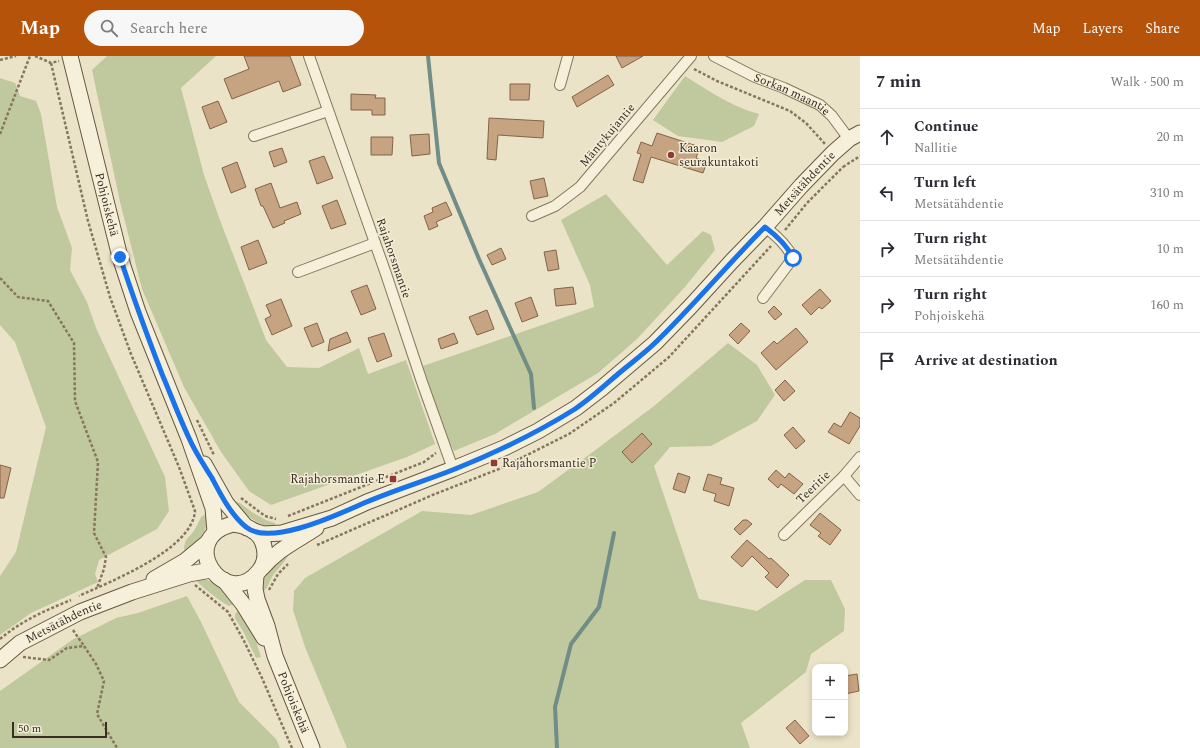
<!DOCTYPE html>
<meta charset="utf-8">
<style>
body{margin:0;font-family:Spectral,serif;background:#f7f7f7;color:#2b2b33}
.controls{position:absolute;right:12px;bottom:12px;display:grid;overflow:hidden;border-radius:8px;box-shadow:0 2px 6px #0003}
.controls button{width:36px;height:36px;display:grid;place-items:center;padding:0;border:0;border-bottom:1px solid #e1e1e2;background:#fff;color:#2b2b33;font:20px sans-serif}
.scale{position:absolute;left:12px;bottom:10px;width:95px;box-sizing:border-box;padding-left:4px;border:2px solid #372d21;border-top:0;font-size:11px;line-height:14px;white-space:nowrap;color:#372d21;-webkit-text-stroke:3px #f3edd7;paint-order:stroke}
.stop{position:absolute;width:12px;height:12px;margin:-9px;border:3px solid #1a73e8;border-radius:50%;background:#fff}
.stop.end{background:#1a73e8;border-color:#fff;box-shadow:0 1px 4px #0008}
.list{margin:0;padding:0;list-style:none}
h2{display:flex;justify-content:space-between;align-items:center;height:52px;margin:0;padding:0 16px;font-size:17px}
h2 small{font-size:13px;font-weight:400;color:#7c7c81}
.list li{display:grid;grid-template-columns:26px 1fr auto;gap:12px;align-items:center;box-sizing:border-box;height:56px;padding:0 16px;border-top:1px solid #e1e1e2}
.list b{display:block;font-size:15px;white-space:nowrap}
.list p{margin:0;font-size:13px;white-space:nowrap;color:#7c7c81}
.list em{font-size:13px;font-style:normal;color:#7c7c81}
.icon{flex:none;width:22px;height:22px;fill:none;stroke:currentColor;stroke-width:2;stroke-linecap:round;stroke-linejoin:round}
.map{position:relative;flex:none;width:860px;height:692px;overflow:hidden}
header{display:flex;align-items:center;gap:24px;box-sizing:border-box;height:56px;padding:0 20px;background:#b45309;color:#fff}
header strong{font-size:19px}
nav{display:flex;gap:22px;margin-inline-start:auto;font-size:14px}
.search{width:280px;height:36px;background:#f7f7f7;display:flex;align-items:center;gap:10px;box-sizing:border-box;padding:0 14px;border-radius:22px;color:#7c7c81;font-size:15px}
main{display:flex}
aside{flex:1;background:#fff}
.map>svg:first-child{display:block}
</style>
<header>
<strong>Map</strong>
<div class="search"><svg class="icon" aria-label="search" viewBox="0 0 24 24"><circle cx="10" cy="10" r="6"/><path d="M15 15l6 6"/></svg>Search here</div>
<nav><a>Map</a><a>Layers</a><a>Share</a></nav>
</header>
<main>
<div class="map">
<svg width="860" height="692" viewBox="0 0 860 692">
<rect width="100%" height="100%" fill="#ebe3c8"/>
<g fill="#c0c89d">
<polygon points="107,0 216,0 181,32 204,119 221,167 266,284 287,311 319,312 359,292 368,318 406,304 435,388 407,401 271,449 249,435 221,396 184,331 142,233 120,146 92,14"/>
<path d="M 685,20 C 709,35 732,51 759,58 L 754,70 L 722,86 L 678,80 L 653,64 Z"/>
<polygon points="0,22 15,27 20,40 36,45 41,58 57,151 72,192 70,214 87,246 96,272 165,421 169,455 157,473 99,504 95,518 98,526 31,557 0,579 0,520 16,496 46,371 15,286 0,269"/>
<polygon points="606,138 667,209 703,175 711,179 715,194 684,232 637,283 598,317 495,378 454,395 446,379 423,310 594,251 590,229 561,164"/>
<polygon points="728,287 757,309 775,339 757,365 711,390 670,391 654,410 699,543 757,555 805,524 831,524 845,553 844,575 811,598 806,616 741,667 750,692 347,692 305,591 293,554 294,535 305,522 422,455 471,459 538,436 590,398 654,350"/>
<path d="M 237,446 L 240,447 L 252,456 L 266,464 L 275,467 L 276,472 C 257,470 247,459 233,447 Z"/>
<path d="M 208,457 C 208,475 199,486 185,497 L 184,491 L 186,484 L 194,475 L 201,461 Z"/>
<path d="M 287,496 L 288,500 C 284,508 277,513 272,521 C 269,527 267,534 261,537 C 260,521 275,507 287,496 Z"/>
<path d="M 194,522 C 212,521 224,535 236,547 L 229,550 C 221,546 199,529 194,522 Z"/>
<polygon points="187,540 201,566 239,646 276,683 280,692 0,692 0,635 72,584 116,562 138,557"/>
<polygon points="240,553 255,582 261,601 256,602 244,577 235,562 235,558"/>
</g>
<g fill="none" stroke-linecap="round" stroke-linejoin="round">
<g stroke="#708d88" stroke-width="4">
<polyline points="428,0 439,107 479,203 531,318 534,352"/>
<polyline points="557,692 555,651 571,588 599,551 614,477"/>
</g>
</g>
<g fill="#c6a381" stroke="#836346">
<polygon points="244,0 290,0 301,29 283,36 279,25 232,43 224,23 249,13"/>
<polygon points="616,0 643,0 622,12"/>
<polygon points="608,19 614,29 577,51 572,41"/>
<polygon points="510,28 530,28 529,44 510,44"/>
<polygon points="351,38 376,39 375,42 385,42 385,59 372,59 372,54 351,54"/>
<polygon points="218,45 227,66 210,73 202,51"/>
<polygon points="489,62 544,65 543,82 498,79 496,104 487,103"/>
<polygon points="657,77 700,91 696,102 707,106 703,117 651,101 643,127 633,124 641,98 637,97 641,86 652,90"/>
<polygon points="429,78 430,98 412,100 410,79"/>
<polygon points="371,81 393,81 392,99 371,99"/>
<polygon points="282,92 287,106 274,111 269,96"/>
<polygon points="324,100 333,122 317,128 309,105"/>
<polygon points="237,106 246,131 231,137 222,112"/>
<polygon points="544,122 548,140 534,143 530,125"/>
<polygon points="271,127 280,152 297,146 301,158 284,165 285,167 273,172 263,150 261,150 255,133"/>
<polygon points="337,144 346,168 331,173 322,150"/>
<polygon points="446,146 452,159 436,166 438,170 429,174 424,160 433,156 432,152"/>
<polygon points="258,184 267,207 249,214 241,191"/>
<polygon points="501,192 506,203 492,209 487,199"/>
<polygon points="556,194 559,213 548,215 544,196"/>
<polygon points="367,229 376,253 361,259 351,235"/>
<polygon points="573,231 576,248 556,250 554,233"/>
<polygon points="820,233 831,245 822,253 819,251 811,259 802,249"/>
<polygon points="531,241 538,260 522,266 515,247"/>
<polygon points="281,243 292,270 272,279 265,263 271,260 266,249"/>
<polygon points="774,250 782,258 775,264 768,256"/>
<polygon points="487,254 494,273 477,279 469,261"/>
<polygon points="317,267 324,286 312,291 304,272"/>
<polygon points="741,267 750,275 738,288 729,279"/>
<polygon points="796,272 808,286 776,314 761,297 774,285 777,288"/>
<polygon points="347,276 351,286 328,295 330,283"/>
<polygon points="384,277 392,300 377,306 368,282"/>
<polygon points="454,277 458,287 441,293 438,283"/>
<polygon points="785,324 795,335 784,345 775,334"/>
<polygon points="850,356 860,362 860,370 849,388 828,376 834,367 841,371"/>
<polygon points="793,371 805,385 796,393 784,379"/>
<polygon points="642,377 652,388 632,407 622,396"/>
<polygon points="0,409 11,412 4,442 0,442"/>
<polygon points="776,414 785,422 789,417 803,428 794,438 781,428 778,432 768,423"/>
<polygon points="678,417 690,421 685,437 673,433"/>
<polygon points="708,418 722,422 720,428 734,432 729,450 714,445 716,438 703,434"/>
<polygon points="820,457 841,474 830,489 818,480 821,477 810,469"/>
<polygon points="743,464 747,464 752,468 740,479 734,473"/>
<polygon points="747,484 769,503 771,502 789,519 777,532 765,521 769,517 752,500 742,511 731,501"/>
<polygon points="857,618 859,635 845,638 845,620"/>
<polygon points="795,664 809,680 800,688 786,672"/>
</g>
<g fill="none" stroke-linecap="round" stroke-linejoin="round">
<g stroke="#86765e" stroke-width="12">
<g id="street">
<polyline points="309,0 386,218 422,326 453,413"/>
<path id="s1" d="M 714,0 L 755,21 L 784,32 L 820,49 L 832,60 L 849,83"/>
<polyline points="560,29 568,0"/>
<polyline points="254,80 328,55"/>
<polyline points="532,160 555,150 580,131 691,0"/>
<polyline points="298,216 375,187"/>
<path d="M 763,242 L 793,202 C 787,189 777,180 765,171"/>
<polyline points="844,420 860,439"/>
<polyline points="784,479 844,420 860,401"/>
</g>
</g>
<g stroke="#685841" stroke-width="17">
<g id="secondary">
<path id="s2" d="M 70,0 L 120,201 L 138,256 L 189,383 L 213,452 L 215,476"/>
<polyline points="204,408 226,447 247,472"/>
<path d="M 233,468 C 251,470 264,478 265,498 C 265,504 263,510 259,515 C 226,557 174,483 233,468 Z"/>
<path id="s3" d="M 253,475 L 264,478 L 282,477 L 332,462 L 367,446 L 453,413 L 504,392 L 538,375 L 576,352 L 602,332 L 655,287 L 690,251 L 732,205 L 765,171 L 801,130 L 833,97 L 849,83 L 860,77"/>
<path d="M 262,512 C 278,493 295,486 316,472"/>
<path id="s4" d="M 256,519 L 255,533 L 257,543 L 267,570 L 275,600 L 312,692"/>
<polyline points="154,523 185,505 208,486"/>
<polyline points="224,524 243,548 264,582"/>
<path id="s5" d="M 0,604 L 20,587 L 80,556 L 132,536 L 189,518 L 211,514"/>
</g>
</g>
<g stroke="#86765e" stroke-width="2.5" stroke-dasharray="3 2" stroke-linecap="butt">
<polyline points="35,0 51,7 59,5"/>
<polyline points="0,4 16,0"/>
<path d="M 51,7 L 88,165 L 110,241 L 131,298 L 179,411 L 195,455 C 192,494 111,525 79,540"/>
<polyline points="694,13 717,25 790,55 806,67 825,88"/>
<polyline points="0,78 30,0"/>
<polyline points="843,111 860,100"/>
<polyline points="785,174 807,147 843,111"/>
<polyline points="0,222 18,241 48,245 74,287 75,345 98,406 94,477 106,501 104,513 97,532"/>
<polyline points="197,364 214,399"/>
<polyline points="241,442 265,460 276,463"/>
<polyline points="288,460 424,406 436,397"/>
<polyline points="317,489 435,438 499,413 569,378 614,347 669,301 771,190"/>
<polyline points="195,529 228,556 244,585 262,622 292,692"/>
<polyline points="269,534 278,518 288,508"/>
<polyline points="73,574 84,590"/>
<path d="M 0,583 C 21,565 46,554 71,544"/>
<polyline points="23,601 49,604 67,592 84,590 96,608 104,625 97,658 117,692"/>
</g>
<use href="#street" stroke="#f6f0db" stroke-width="10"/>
<use href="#secondary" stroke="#f6f0db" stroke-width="15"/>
</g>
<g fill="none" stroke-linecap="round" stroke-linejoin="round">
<path stroke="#1a73e8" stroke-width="5" d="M 120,201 C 133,241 147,279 162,318 C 171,339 179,361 189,382 C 195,396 204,409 212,422 C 221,439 231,459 246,471 C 270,491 339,458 364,447 C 394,434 425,425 455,413 C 497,396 537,377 575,353 C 590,343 604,330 618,318 C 631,307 645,297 657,285 C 694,249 728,208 765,171 C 777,180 787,189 793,202"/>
</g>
<g fill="#903a33" stroke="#f3edd7" stroke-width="1.5">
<circle cx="671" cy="99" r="4"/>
<rect x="490" y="403" width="8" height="8" rx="2"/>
<rect x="389" y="419" width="8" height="8" rx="2"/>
</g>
<g text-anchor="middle" stroke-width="3" stroke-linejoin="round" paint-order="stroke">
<g font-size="12" fill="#372d21" stroke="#f3edd7">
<text dy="4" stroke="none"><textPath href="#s1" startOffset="87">Sorkan maantie</textPath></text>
<text transform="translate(607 79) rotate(-50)" y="4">Mäntykujantie</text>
<text dy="4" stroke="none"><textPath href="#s3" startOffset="671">Metsätähdentie</textPath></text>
<text dy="4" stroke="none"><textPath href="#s2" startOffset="153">Pohjoiskehä</textPath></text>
<text transform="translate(394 202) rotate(71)" y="4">Rajahorsmantie</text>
<text transform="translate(813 431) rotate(-44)" y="4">Teeritie</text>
<text dy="4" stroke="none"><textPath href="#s5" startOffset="75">Metsätähdentie</textPath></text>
<text dy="4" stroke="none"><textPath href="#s4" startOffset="134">Pohjoiskehä</textPath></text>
</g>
<g font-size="12" fill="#372d21" stroke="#f3edd7" text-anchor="start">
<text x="679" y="96">Kaaron<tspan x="679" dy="14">seurakuntakoti</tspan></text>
<text x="502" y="411">Rajahorsmantie P</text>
<text x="385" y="427" text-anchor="end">Rajahorsmantie E</text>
</g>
</g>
</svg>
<div class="controls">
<button>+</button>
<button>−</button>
</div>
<div class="scale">50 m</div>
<div class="stop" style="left:793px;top:202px"></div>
<div class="stop end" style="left:120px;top:201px"></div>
</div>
<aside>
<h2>7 min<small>Walk · 500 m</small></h2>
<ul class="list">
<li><svg class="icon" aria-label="ahead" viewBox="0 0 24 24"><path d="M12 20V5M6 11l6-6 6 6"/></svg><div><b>Continue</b><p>Nallitie</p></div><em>20 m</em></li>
<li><svg class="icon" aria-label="left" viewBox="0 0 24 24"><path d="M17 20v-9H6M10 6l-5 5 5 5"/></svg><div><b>Turn left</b><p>Metsätähdentie</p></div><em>310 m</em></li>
<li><svg class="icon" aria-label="right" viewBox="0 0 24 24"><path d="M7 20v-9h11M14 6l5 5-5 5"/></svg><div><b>Turn right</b><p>Metsätähdentie</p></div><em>10 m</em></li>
<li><svg class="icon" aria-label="right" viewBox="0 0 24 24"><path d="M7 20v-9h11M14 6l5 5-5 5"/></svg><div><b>Turn right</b><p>Pohjoiskehä</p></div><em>160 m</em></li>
<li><svg class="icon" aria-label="arrive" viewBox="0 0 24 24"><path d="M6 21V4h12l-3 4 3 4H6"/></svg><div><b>Arrive at destination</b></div></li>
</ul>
</aside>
</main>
